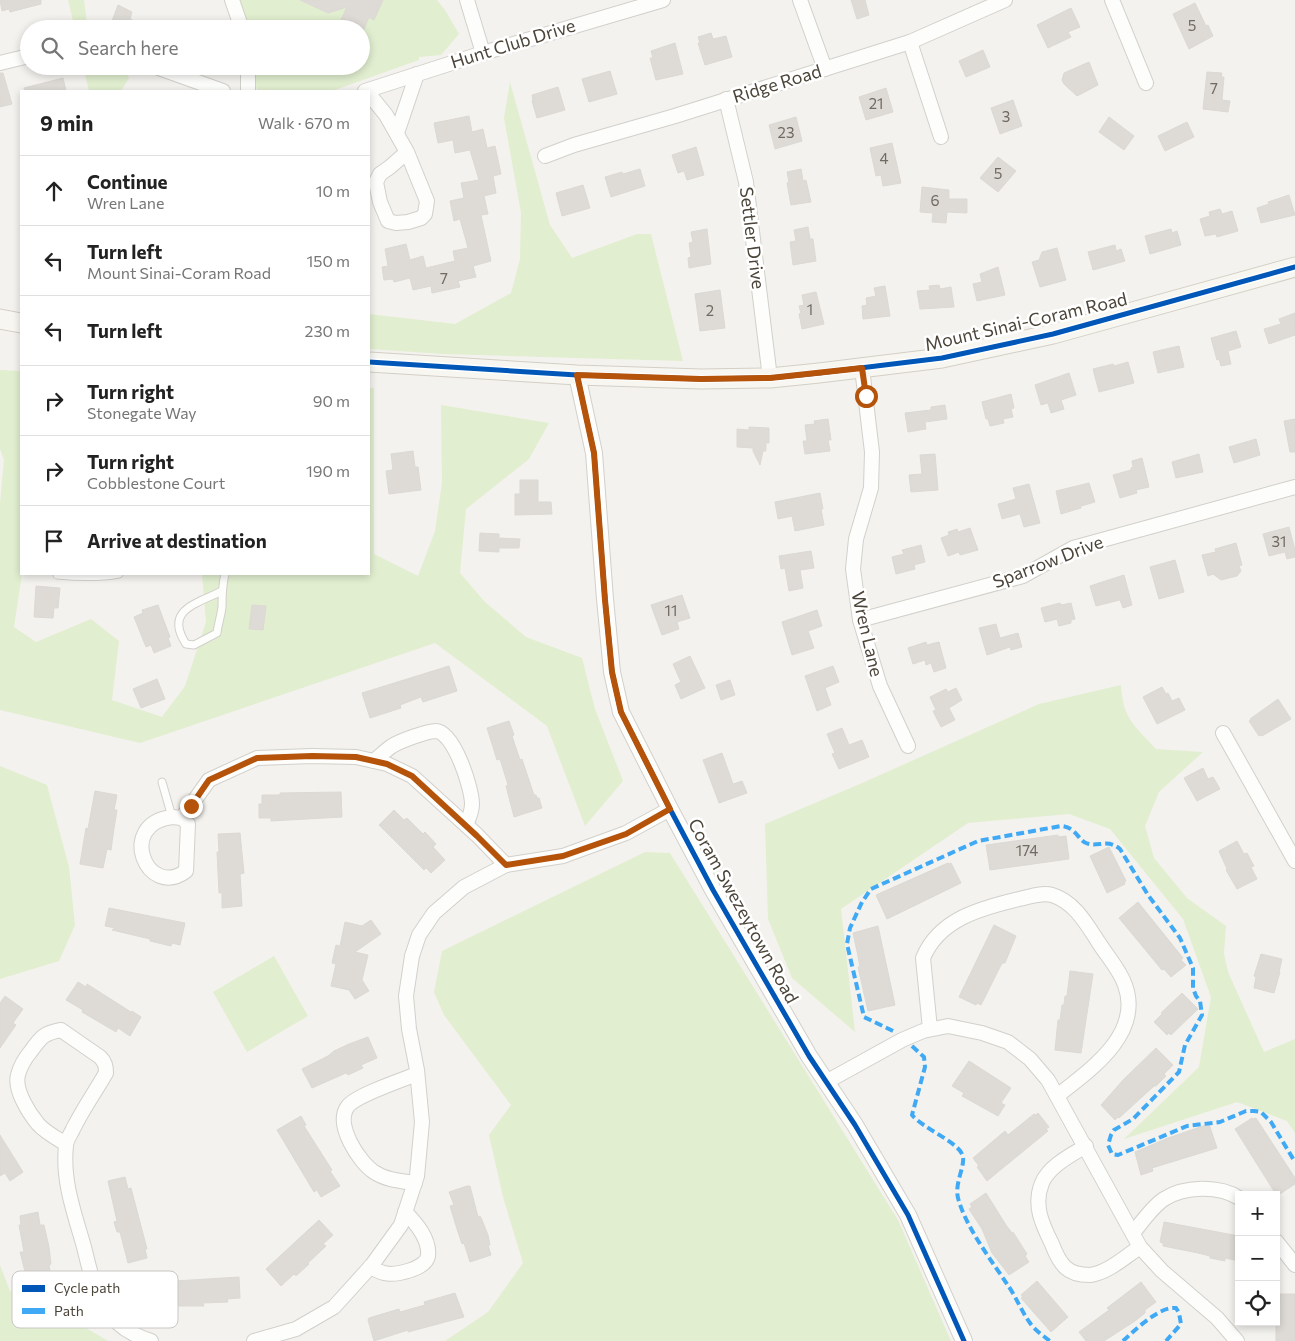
<!DOCTYPE html>
<meta charset="utf-8">
<style>
body{margin:0;font-family:Commissioner,sans-serif;background:#f6f6f6;color:#222}
.controls{position:absolute;right:15px;bottom:15px;display:grid;overflow:hidden;border-radius:0px;box-shadow:0 2px 8px #0003}
.controls button{width:45px;height:45px;display:grid;place-items:center;padding:0;border:0;border-bottom:1px solid #e0e0e0;background:#fff;color:#222;font:25px sans-serif}
.stop{position:absolute;width:15px;height:15px;margin:-11px;border:4px solid #b45309;border-radius:50%;background:#fff}
.stop.end{background:#b45309;border-color:#fff;box-shadow:0 1px 5px #0008}
.list{margin:0;padding:0;list-style:none}
h2{display:flex;justify-content:space-between;align-items:center;height:65px;margin:0;padding:0 20px;font-size:21px}
h2 small{font-size:16px;font-weight:400;color:#767676}
.list li{display:grid;grid-template-columns:32px 1fr auto;gap:15px;align-items:center;box-sizing:border-box;height:70px;padding:0 20px;border-top:1px solid #e0e0e0}
.list b{display:block;font-size:19px;white-space:nowrap}
.list p{margin:0;font-size:16px;white-space:nowrap;color:#767676}
.list em{font-size:16px;font-style:normal;color:#767676}
.icon{flex:none;width:28px;height:28px;fill:none;stroke:currentColor;stroke-width:2;stroke-linecap:round;stroke-linejoin:round}
.map{position:relative;flex:none;width:1295px;height:1341px;overflow:hidden}
.search{position:absolute;background:#fff;box-shadow:0 2px 8px #0003;left:20px;top:20px;width:350px;height:55px;display:flex;align-items:center;gap:12px;box-sizing:border-box;padding:0 18px;border-radius:28px;color:#767676;font-size:19px}
.panel{position:absolute;background:#fff;box-shadow:0 2px 8px #0003;left:20px;top:90px;width:350px;height:485px;border-radius:0px}
.map>svg:first-child{display:block}
</style>
<div class="map">
<svg width="1295" height="1341" viewBox="0 0 1295 1341">
<rect width="100%" height="100%" fill="#f4f2ee"/>
<g fill="#e1eecf">
<polygon points="68,0 84,0 87,23 92,29 75,29"/>
<polygon points="240,0 437,0 445,10 459,34 441,55 419,57 419,60 332,91 257,91 253,66 361,66 361,29 246,29"/>
<polygon points="83,66 123,66 129,78 121,91 89,91"/>
<polygon points="510,82 550,225 572,258 637,234 651,234 683,361 443,354 369,349 369,314 455,324 511,293 520,259 521,213 504,118"/>
<polygon points="0,370 21,371 22,574 14,627 36,642 91,619 119,641 112,700 162,717 185,686 206,622 202,574 369,574 369,388 374,388 374,554 418,576 435,531 442,483 441,405 549,423 529,459 466,509 460,573 485,602 526,637 582,658 595,709 623,781 585,826 547,726 435,643 140,743 0,710 0,503 4,460 0,449"/>
<path d="M 1121,685 C 1123,719 1134,725 1156,749 L 1203,752 L 1159,792 L 1145,826 L 1154,858 L 1187,898 L 1226,926 L 1224,954 L 1228,972 L 1264,1052 L 1295,1039 L 1295,1133 L 1287,1121 L 1237,1102 L 1124,1139 L 1199,1067 L 1211,997 L 1183,919 L 1110,829 L 1069,814 L 968,823 L 841,909 L 855,1032 L 792,978 L 768,919 L 765,824 L 860,784 L 1039,704 Z"/>
<polygon points="0,766 47,785 69,867 75,925 59,961 0,979"/>
<polygon points="645,852 670,853 898,1220 951,1341 445,1341 488,1312 523,1263 503,1197 489,1135 511,1105 444,1015 434,992 442,951"/>
<polygon points="274,956 308,1016 247,1052 213,992"/>
<polygon points="0,1265 10,1291 81,1325 108,1341 0,1341"/>
</g>
<g fill="#dedbd6" stroke="#dcd9d4">
<polygon points="0,0 41,0 41,4 10,12 9,9 2,11"/>
<polygon points="300,0 383,0 374,20 369,17 364,29 344,29 338,26 347,7 328,13"/>
<polygon points="851,0 865,0 869,15 857,19"/>
<polygon points="1195,3 1206,26 1208,25 1213,36 1189,49 1173,14"/>
<polygon points="118,5 132,12 130,19 153,29 118,29 120,24 112,21"/>
<polygon points="1071,8 1080,27 1068,32 1071,37 1048,48 1037,25"/>
<polygon points="711,33 713,39 726,36 732,57 705,65 698,43 700,43 698,37"/>
<polygon points="675,43 683,74 656,80 650,58 653,58 651,51"/>
<polygon points="983,50 990,67 966,77 959,61"/>
<polygon points="1089,62 1098,85 1077,96 1064,84 1062,80 1064,73"/>
<polygon points="610,71 617,94 589,102 582,79"/>
<polygon points="1207,72 1222,73 1221,77 1224,77 1222,100 1230,101 1228,112 1203,109"/>
<polygon points="0,73 3,73 12,104 0,107"/>
<polygon points="63,78 66,91 25,91 24,88"/>
<polygon points="558,87 565,110 537,118 532,101 533,101 532,95"/>
<polygon points="886,88 893,112 866,120 859,97"/>
<polygon points="1013,100 1022,126 1000,134 991,108"/>
<polygon points="469,116 472,132 483,129 487,148 495,146 501,174 493,176 496,193 484,196 488,214 481,215 491,261 473,266 476,277 458,281 460,287 432,293 431,286 413,290 410,278 394,282 393,279 384,280 382,267 388,266 385,249 406,244 410,260 423,256 426,268 455,261 453,251 468,248 460,219 454,221 450,201 464,198 461,183 479,180 470,150 455,153 453,140 438,143 434,123"/>
<polygon points="796,117 802,141 775,149 769,125"/>
<polygon points="1109,117 1134,136 1124,150 1099,132"/>
<polygon points="1187,122 1194,137 1165,151 1158,136"/>
<polygon points="892,143 901,183 883,186 881,175 876,176 870,148"/>
<polygon points="696,147 704,175 687,180 684,171 678,173 672,155"/>
<polygon points="998,157 1016,171 998,192 980,178"/>
<polygon points="640,169 645,186 611,197 605,177 622,172 623,174"/>
<polygon points="801,169 803,181 806,180 811,202 791,205 787,183 789,182 787,172"/>
<polygon points="583,185 590,208 562,216 556,193"/>
<polygon points="922,187 949,190 949,199 967,199 967,213 947,212 946,223 932,222 933,213 920,212"/>
<polygon points="1289,195 1295,215 1261,223 1257,208 1269,204 1268,202"/>
<polygon points="1220,209 1222,214 1232,211 1238,231 1217,237 1216,234 1205,236 1200,219 1210,216 1209,212"/>
<polygon points="808,227 810,239 813,239 816,261 793,265 790,242 796,241 794,230"/>
<polygon points="707,229 711,264 689,268 688,258 691,257 689,243 693,242 691,232"/>
<polygon points="1171,229 1172,233 1177,231 1181,245 1150,254 1145,236"/>
<polygon points="1115,245 1116,251 1121,249 1125,261 1093,270 1088,252"/>
<polygon points="1057,248 1066,280 1040,287 1032,262 1039,260 1042,252"/>
<polygon points="998,267 1005,295 977,301 973,284 982,282 980,274"/>
<polygon points="939,285 940,289 951,287 954,307 920,309 917,291 930,290 929,286"/>
<polygon points="885,286 890,316 863,319 862,306 867,305 866,298 876,296 874,288"/>
<polygon points="720,290 725,328 700,331 695,294"/>
<polygon points="816,292 824,324 802,329 799,314 801,313 799,306 804,305 802,295"/>
<polygon points="1295,313 1295,335 1269,344 1264,329 1281,324 1279,319"/>
<polygon points="1236,331 1241,347 1228,351 1231,364 1221,366 1219,359 1217,360 1211,338"/>
<polygon points="1179,346 1184,367 1158,373 1153,352"/>
<polygon points="1128,362 1134,383 1099,392 1093,369 1113,364 1114,366"/>
<polygon points="1069,373 1076,395 1061,400 1064,409 1051,413 1048,403 1041,405 1035,385"/>
<polygon points="1011,394 1014,408 1011,409 1013,417 1003,419 1004,423 990,426 988,419 986,419 982,402"/>
<polygon points="945,405 947,419 925,422 926,429 908,432 905,413 931,410 931,407"/>
<polygon points="828,419 831,440 828,440 830,451 805,454 803,441 807,441 805,425 815,424 814,421"/>
<polygon points="1295,419 1295,452 1290,452 1284,421"/>
<polygon points="749,427 769,428 769,443 766,443 766,451 763,451 760,465 753,451 753,448 737,447 737,429 749,430"/>
<polygon points="1256,439 1260,455 1234,463 1229,447"/>
<polygon points="413,451 415,467 418,467 421,490 389,494 386,471 393,470 391,454"/>
<polygon points="935,454 938,490 911,492 909,475 922,474 920,455"/>
<polygon points="1199,454 1203,472 1176,478 1172,462"/>
<polygon points="1142,458 1149,487 1136,490 1137,493 1120,498 1113,475 1131,470 1131,468 1133,467 1132,461"/>
<polygon points="520,480 538,480 538,502 551,502 552,514 515,515 515,494 520,494"/>
<polygon points="1089,483 1095,502 1081,506 1081,508 1061,514 1056,491"/>
<polygon points="1029,484 1040,523 1024,527 1020,514 1002,519 998,504 1016,499 1013,488"/>
<polygon points="820,493 823,509 821,509 824,525 795,531 792,516 778,519 775,502"/>
<polygon points="1289,527 1295,550 1295,557 1287,559 1285,552 1269,556 1263,534"/>
<polygon points="970,528 978,550 960,555 959,552 948,556 941,538 949,535 948,532 957,529 958,532"/>
<polygon points="480,533 499,534 499,538 520,539 519,548 499,548 499,552 479,551"/>
<polygon points="1236,543 1242,565 1239,566 1241,571 1237,576 1221,580 1213,574 1208,576 1202,555 1216,552 1215,549"/>
<polygon points="921,545 925,562 914,565 915,569 896,574 892,557 904,554 902,550"/>
<polygon points="811,551 814,568 800,570 803,588 789,591 785,568 781,569 779,556"/>
<polygon points="1175,560 1184,592 1159,599 1150,567"/>
<polygon points="1124,575 1132,605 1123,608 1120,600 1096,606 1090,586"/>
<polygon points="36,586 60,588 58,608 54,608 53,618 34,617"/>
<polygon points="682,595 690,618 677,622 679,629 662,635 651,605"/>
<polygon points="1060,603 1061,605 1071,603 1075,619 1071,620 1071,623 1059,626 1057,619 1045,622 1041,608"/>
<polygon points="158,605 170,637 168,638 171,646 154,653 151,645 146,647 134,617 143,613 142,610"/>
<polygon points="252,605 266,606 263,630 249,629"/>
<polygon points="817,610 822,626 808,631 814,648 792,655 782,622"/>
<polygon points="996,624 1000,638 1018,633 1022,647 1011,650 1010,647 987,655 979,628"/>
<polygon points="926,642 927,645 939,642 946,668 934,672 931,663 926,665 925,660 913,664 908,648"/>
<polygon points="690,656 705,688 681,699 675,685 681,682 673,664"/>
<polygon points="449,666 457,691 423,702 421,697 400,705 401,708 370,718 362,693"/>
<polygon points="833,666 839,682 825,688 831,705 817,711 805,676"/>
<polygon points="157,679 165,699 141,708 133,689"/>
<polygon points="730,680 735,695 721,700 716,685"/>
<polygon points="1162,687 1166,694 1168,693 1172,701 1179,698 1185,710 1157,724 1143,697"/>
<polygon points="956,688 962,700 949,708 955,720 941,727 933,711 936,710 930,697 946,689 948,692"/>
<polygon points="1278,699 1291,719 1262,736 1261,735 1259,736 1249,721 1251,720 1250,719"/>
<polygon points="509,721 514,735 512,736 520,760 522,759 534,795 536,795 537,798 539,798 542,808 514,817 506,786 508,785 500,759 497,760 487,728"/>
<polygon points="842,728 849,745 862,740 869,757 839,769 832,754 835,753 827,734"/>
<polygon points="722,753 733,784 742,781 747,793 719,803 703,760"/>
<polygon points="1203,768 1208,779 1213,777 1220,789 1197,801 1184,778"/>
<polygon points="95,791 117,795 114,810 117,810 113,835 111,850 107,849 103,868 80,864 86,828 88,829"/>
<polygon points="341,792 342,817 271,821 271,818 259,818 259,804 262,804 262,795 280,795 280,793"/>
<polygon points="394,810 404,820 407,818 423,834 425,832 436,844 433,847 445,860 431,873 426,868 424,870 379,825"/>
<polygon points="240,833 244,873 240,874 242,906 222,908 222,893 219,893 217,852 219,852 218,834"/>
<polygon points="1058,835 1058,837 1066,836 1069,859 990,870 986,845"/>
<polygon points="1237,841 1244,854 1247,853 1254,866 1251,867 1257,879 1237,889 1226,870 1227,869 1219,851"/>
<polygon points="1109,847 1126,881 1124,882 1125,884 1107,893 1090,856"/>
<polygon points="948,863 949,864 951,863 961,883 887,919 876,895"/>
<polygon points="1138,902 1183,958 1181,960 1186,965 1171,977 1164,969 1162,970 1119,918"/>
<polygon points="109,908 185,923 180,945 172,943 171,946 150,941 150,939 112,930 115,928 105,926"/>
<polygon points="371,920 381,934 355,952 368,955 362,980 369,991 355,999 349,990 331,986 336,964 332,963 336,945 340,946 345,922 362,926"/>
<polygon points="994,925 1016,936 1005,963 1002,963 981,1005 977,1003 976,1005 959,997"/>
<polygon points="878,926 895,1005 868,1011 858,967 860,967 858,956 853,933"/>
<polygon points="1261,954 1282,959 1279,972 1280,972 1274,993 1254,988 1256,977 1254,976"/>
<polygon points="1070,971 1093,974 1081,1053 1055,1050 1058,1020 1060,1020 1062,1005 1064,1005 1065,996 1067,996"/>
<polygon points="78,982 86,987 87,984 131,1012 132,1011 141,1017 130,1036 118,1028 116,1032 82,1012 83,1010 66,1000"/>
<polygon points="1182,993 1198,1009 1171,1035 1169,1033 1167,1035 1154,1022 1162,1014 1161,1013"/>
<polygon points="5,996 23,1009 13,1023 16,1025 0,1048 0,1003"/>
<polygon points="368,1037 377,1058 361,1065 363,1068 348,1075 346,1073 312,1088 302,1069 328,1056 334,1051 349,1044"/>
<polygon points="1156,1048 1173,1065 1164,1074 1166,1076 1156,1086 1154,1086 1119,1118 1118,1117 1115,1120 1101,1105 1124,1079"/>
<polygon points="969,1061 1011,1088 1001,1103 1005,1105 998,1116 962,1096 964,1093 952,1086"/>
<polygon points="1038,1113 1049,1127 1046,1129 1048,1131 987,1181 977,1167 979,1166 973,1158 1005,1131 1008,1135 1034,1114 1036,1115"/>
<polygon points="301,1116 306,1125 304,1126 332,1170 330,1171 340,1186 321,1197 317,1190 314,1192 277,1130"/>
<polygon points="1252,1118 1253,1119 1256,1118 1295,1178 1295,1184 1277,1196 1235,1129"/>
<polygon points="1209,1124 1217,1148 1152,1168 1153,1171 1141,1175 1135,1152 1168,1138"/>
<polygon points="0,1135 23,1172 10,1181 5,1173 0,1176"/>
<polygon points="125,1177 128,1189 131,1188 147,1249 145,1249 147,1258 128,1263 120,1232 117,1232 114,1222 117,1221 108,1181"/>
<polygon points="467,1186 470,1186 478,1217 480,1216 482,1220 488,1235 490,1245 488,1245 491,1255 470,1262 464,1243 462,1244 457,1229 450,1206 454,1205 449,1192"/>
<polygon points="986,1193 1006,1225 1012,1233 1013,1232 1027,1254 1025,1256 1029,1262 1009,1275 992,1253 982,1229 969,1209 972,1207 970,1204"/>
<polygon points="38,1212 40,1225 44,1225 49,1247 51,1264 49,1265 52,1282 29,1287 20,1252 24,1252 19,1225 21,1225 20,1216"/>
<polygon points="319,1220 333,1235 323,1244 326,1246 308,1263 309,1264 296,1276 294,1274 281,1286 266,1269"/>
<polygon points="1164,1222 1239,1236 1239,1261 1225,1258 1225,1261 1210,1258 1210,1256 1198,1253 1163,1246 1163,1243 1160,1242"/>
<polygon points="239,1277 240,1298 227,1299 228,1302 203,1303 204,1306 168,1306 167,1285 176,1285 175,1281"/>
<polygon points="1037,1281 1068,1317 1051,1332 1021,1298 1023,1296 1021,1295"/>
<polygon points="1141,1282 1156,1302 1145,1310 1145,1313 1135,1321 1104,1341 1086,1341 1079,1332 1109,1310 1107,1308"/>
<polygon points="455,1293 464,1317 408,1332 408,1330 374,1341 368,1320 369,1318 399,1309 400,1312 425,1305 424,1302"/>
<polygon points="1280,1294 1295,1294 1295,1341 1276,1341 1276,1303 1280,1303"/>
</g>
<g fill="none" stroke-linecap="round" stroke-linejoin="round">
<g stroke="#d2d0cb" stroke-width="9">
<g id="service">
<path d="M 57,575 C 78,577 98,578 119,574"/>
<path d="M 222,591 C 196,604 164,610 186,644 L 194,645 L 217,633 C 218,624 221,616 222,607 C 222,595 222,586 225,574"/>
<polyline points="162,782 172,817"/>
</g>
</g>
<g stroke="#d2d0cb" stroke-width="16">
<g id="minor">
<polyline points="232,0 242,29"/>
<polyline points="467,0 483,53"/>
<polyline points="800,0 825,69"/>
<polyline points="1112,0 1146,83"/>
<polyline points="910,42 941,137"/>
<polyline points="0,63 29,56"/>
<polyline points="153,66 223,91"/>
<polyline points="248,66 248,91"/>
<polyline points="365,91 483,53 663,0"/>
<polyline points="369,94 386,115 407,152 390,167 380,174 376,182 380,202 388,221 396,223 408,222 421,218 425,214 427,201 407,152"/>
<polyline points="726,99 746,182 770,378"/>
<polyline points="397,133 417,74"/>
<polyline points="545,156 574,145 675,116 910,42 1005,0"/>
<polyline points="862,368 872,452 871,488 856,539 853,569 860,620 880,686 908,746"/>
<polyline points="860,620 1023,576 1073,548 1295,487"/>
<polyline points="1223,733 1295,861"/>
<path d="M 374,761 C 380,756 386,750 392,746 C 400,741 427,731 436,731 C 454,732 472,788 472,804 C 472,812 469,818 466,825"/>
<path d="M 172,817 L 182,818 L 188,824 L 186,871 C 147,900 116,824 172,817 Z"/>
<polyline points="182,818 209,780 257,758 312,756 356,757 387,764 412,776 477,835 506,865"/>
<path d="M 930,1029 L 923,958 C 939,919 981,908 1019,899 C 1029,897 1042,892 1052,895 C 1075,902 1087,925 1099,943 C 1107,956 1120,970 1125,985 C 1143,1034 1090,1070 1057,1096"/>
<polyline points="826,1082 902,1040 923,1031 948,1026 982,1033 1008,1042 1030,1059 1048,1080 1140,1247 1162,1271 1217,1318 1237,1341"/>
<path d="M 66,1144 C 56,1138 45,1132 38,1124 C 29,1113 14,1090 18,1075 C 20,1067 26,1057 31,1051 C 41,1037 44,1033 61,1030 L 100,1057 C 105,1062 106,1066 106,1073 C 95,1092 83,1109 73,1129 C 71,1134 66,1140 66,1146 C 62,1181 75,1215 84,1247 C 89,1267 93,1287 103,1305 C 114,1323 131,1335 151,1341"/>
<path d="M 1086,1146 C 1071,1155 1049,1166 1042,1183 C 1033,1205 1042,1224 1052,1244 C 1055,1252 1059,1261 1065,1267 C 1071,1273 1082,1275 1090,1275 C 1108,1273 1126,1256 1140,1247"/>
<path d="M 415,1183 C 401,1181 386,1180 374,1172 C 359,1162 334,1124 348,1106 C 357,1095 402,1080 417,1074"/>
<path d="M 1133,1233 C 1142,1222 1152,1207 1164,1199 C 1184,1186 1219,1185 1239,1198"/>
<polyline points="1276,1241 1295,1265"/>
<path d="M 370,1267 C 374,1269 379,1272 384,1273 C 395,1276 426,1269 428,1256 C 430,1239 416,1223 405,1212"/>
<polyline points="254,1341 296,1329 334,1307 372,1265 401,1225 417,1176 422,1122 417,1070 409,1029 406,996 412,956 419,935 434,913 464,887 506,865 563,856 626,833 670,809"/>
</g>
</g>
<g stroke="#d2d0cb" stroke-width="18">
<polyline id="tertiary" points="577,375 594,453 605,599 612,672 621,712 670,809 713,890 809,1056 855,1125 908,1215 964,1341"/>
</g>
<g stroke="#d3cfc5" stroke-width="21">
<g id="secondary">
<polyline points="0,319 21,323"/>
<polyline points="369,362 577,375 701,379 770,378 819,373 942,358 1053,334 1295,267"/>
</g>
</g>
<use href="#service" stroke="#fdfdfc" stroke-width="7"/>
<use href="#minor" stroke="#fdfdfc" stroke-width="14"/>
<use href="#tertiary" stroke="#fdfdfc" stroke-width="16"/>
<use href="#secondary" stroke="#f7f6f1" stroke-width="19"/>
<g stroke="#3fa9f5" stroke-width="4" stroke-dasharray="8 4" stroke-linecap="butt">
<path d="M 893,1031 L 864,1017 L 847,944 L 850,928 L 862,902 L 871,889 L 978,841 L 1061,826 C 1076,827 1078,840 1086,843 C 1098,848 1107,838 1120,849 L 1148,895 L 1180,938 L 1193,968 L 1193,988 L 1196,996 L 1200,1001 L 1202,1015 L 1185,1045 L 1179,1072 L 1133,1119 L 1114,1130 L 1111,1135 L 1108,1145 L 1112,1154 L 1118,1155 L 1187,1126 L 1220,1122 L 1246,1111 L 1254,1111 L 1261,1112 L 1271,1122 L 1295,1162"/>
<path d="M 912,1046 L 924,1057 L 925,1067 L 912,1115 C 924,1129 956,1141 962,1154 C 967,1164 954,1182 958,1198 C 966,1228 992,1261 1009,1287 C 1017,1299 1022,1312 1030,1323 C 1035,1330 1043,1336 1050,1341"/>
<path d="M 1123,1341 C 1134,1331 1159,1306 1176,1308 L 1179,1313 L 1181,1324 L 1166,1341"/>
</g>
<g stroke="#fff" stroke-width="8">
<g id="cycleway">
<polyline points="369,362 577,375 701,379 770,378 819,373 942,358 1053,334 1295,267"/>
<polyline points="577,375 594,453 605,599 612,672 621,712 670,809 713,890 809,1056 855,1125 908,1215 964,1341"/>
</g>
</g>
<use href="#cycleway" stroke="#0057b8" stroke-width="5"/>
</g>
<g fill="none" stroke-linecap="round" stroke-linejoin="round">
<polyline stroke="#b45309" stroke-width="6" points="191,806 209,780 257,758 312,756 356,757 387,764 412,776 477,836 506,865 563,856 626,834 670,809 621,712 612,672 605,600 594,453 577,375 701,379 770,378 862,368 866,396"/>
</g>
<g text-anchor="middle" stroke-width="5" stroke-linejoin="round" paint-order="stroke">
<g font-size="15" fill="#706a61">
<text x="1192" y="31">5</text>
<text x="1214" y="94">7</text>
<text x="876" y="109">21</text>
<text x="1006" y="122">3</text>
<text x="786" y="138">23</text>
<text x="884" y="164">4</text>
<text x="998" y="179">5</text>
<text x="935" y="206">6</text>
<text x="444" y="284">7</text>
<text x="810" y="315">1</text>
<text x="710" y="316">2</text>
<text x="1279" y="547">31</text>
<text x="671" y="616">11</text>
<text x="1027" y="856">174</text>
</g>
<g font-size="18" fill="#4b4439" stroke="#fff">
<text transform="translate(513 44) rotate(-17)" y="6">Hunt Club Drive</text>
<text transform="translate(777 84) rotate(-17)" y="6">Ridge Road</text>
<text transform="translate(752 238) rotate(83)" y="6">Settler Drive</text>
<text transform="translate(1026 322) rotate(-13)" y="6">Mount Sinai-Coram Road</text>
<text transform="translate(1048 562) rotate(-21)" y="6">Sparrow Drive</text>
<text transform="translate(867 634) rotate(77)" y="6">Wren Lane</text>
<text transform="translate(743 911) rotate(61)" y="6">Coram Swezeytown Road</text>
</g>
</g>
<rect x="12" y="1271" width="166" height="57" rx="8" fill="#fff" stroke="#c9c7c4" stroke-width="1"/>
<rect x="22" y="1285" width="23" height="7" fill="#0057b8"/>
<rect x="22" y="1308" width="23" height="6" fill="#3fa9f5"/>
<g font-size="14" fill="#4b4439">
<text x="54" y="1293">Cycle path</text>
<text x="54" y="1316">Path</text>
</g>
</svg>
<div class="controls">
<button>+</button>
<button>−</button>
<button><svg class="icon" aria-label="locate" viewBox="0 0 24 24"><circle cx="12" cy="12" r="6"/><path d="M12 2v4M12 18v4M2 12h4M18 12h4"/></svg></button>
</div>
<div class="stop" style="left:866px;top:396px"></div>
<div class="stop end" style="left:191px;top:806px"></div>
<div class="search"><svg class="icon" aria-label="search" viewBox="0 0 24 24"><circle cx="10" cy="10" r="6"/><path d="M15 15l6 6"/></svg>Search here</div>
<section class="panel">
<h2>9 min<small>Walk · 670 m</small></h2>
<ul class="list">
<li><svg class="icon" aria-label="ahead" viewBox="0 0 24 24"><path d="M12 20V5M6 11l6-6 6 6"/></svg><div><b>Continue</b><p>Wren Lane</p></div><em>10 m</em></li>
<li><svg class="icon" aria-label="left" viewBox="0 0 24 24"><path d="M17 20v-9H6M10 6l-5 5 5 5"/></svg><div><b>Turn left</b><p>Mount Sinai-Coram Road</p></div><em>150 m</em></li>
<li><svg class="icon" aria-label="left" viewBox="0 0 24 24"><path d="M17 20v-9H6M10 6l-5 5 5 5"/></svg><div><b>Turn left</b></div><em>230 m</em></li>
<li><svg class="icon" aria-label="right" viewBox="0 0 24 24"><path d="M7 20v-9h11M14 6l5 5-5 5"/></svg><div><b>Turn right</b><p>Stonegate Way</p></div><em>90 m</em></li>
<li><svg class="icon" aria-label="right" viewBox="0 0 24 24"><path d="M7 20v-9h11M14 6l5 5-5 5"/></svg><div><b>Turn right</b><p>Cobblestone Court</p></div><em>190 m</em></li>
<li><svg class="icon" aria-label="arrive" viewBox="0 0 24 24"><path d="M6 21V4h12l-3 4 3 4H6"/></svg><div><b>Arrive at destination</b></div></li>
</ul>
</section>
</div>
